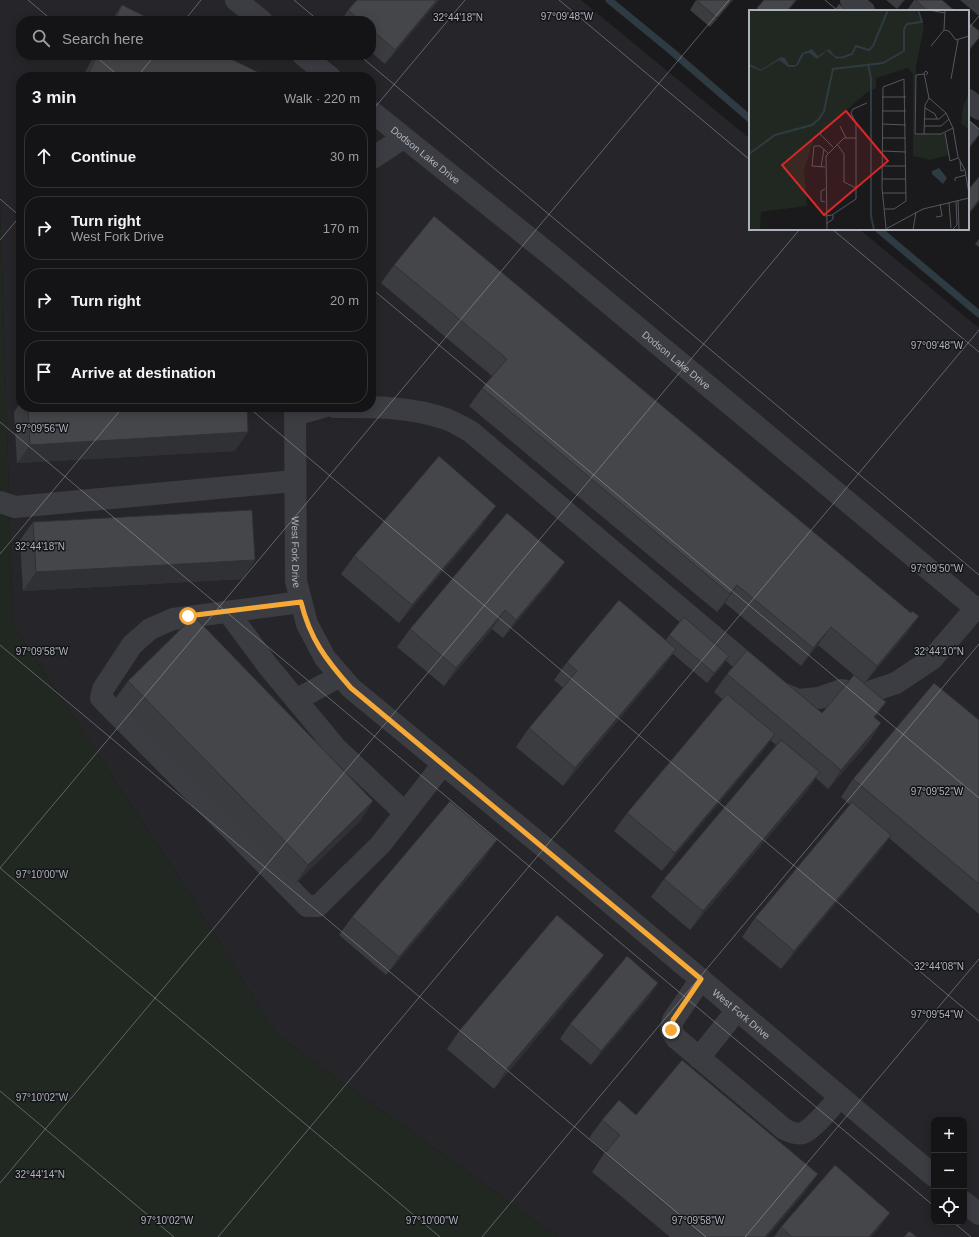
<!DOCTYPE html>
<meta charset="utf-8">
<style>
body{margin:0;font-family:Arial,sans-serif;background:#1d1d1f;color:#f1f3f6}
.controls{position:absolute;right:12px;bottom:12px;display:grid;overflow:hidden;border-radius:8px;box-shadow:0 2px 10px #0003}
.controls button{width:36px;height:36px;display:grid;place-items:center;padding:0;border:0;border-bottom:1px solid #333335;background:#141416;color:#f1f3f6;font:20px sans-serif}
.stop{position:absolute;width:12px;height:12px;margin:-9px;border:3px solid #f7a938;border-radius:50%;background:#fff}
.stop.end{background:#f7a938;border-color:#fff;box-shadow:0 1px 4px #0008}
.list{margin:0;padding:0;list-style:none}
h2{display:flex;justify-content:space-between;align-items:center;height:52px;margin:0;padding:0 16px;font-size:17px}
h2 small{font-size:13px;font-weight:400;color:#9d9ea1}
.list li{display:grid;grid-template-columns:26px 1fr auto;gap:12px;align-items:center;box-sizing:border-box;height:64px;margin:0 8px 8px;padding:0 8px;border:1px solid #333335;border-radius:16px}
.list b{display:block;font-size:15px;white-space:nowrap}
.list p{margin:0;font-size:13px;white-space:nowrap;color:#9d9ea1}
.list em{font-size:13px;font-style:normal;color:#9d9ea1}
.icon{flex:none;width:22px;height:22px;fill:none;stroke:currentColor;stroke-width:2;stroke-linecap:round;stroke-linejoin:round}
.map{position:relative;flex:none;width:979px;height:1237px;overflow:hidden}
.search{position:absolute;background:#141416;box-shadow:0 2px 10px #0003;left:16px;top:16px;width:360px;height:44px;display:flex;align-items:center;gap:10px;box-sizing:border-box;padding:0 14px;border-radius:16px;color:#9d9ea1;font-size:15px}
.panel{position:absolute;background:#141416;box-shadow:0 2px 10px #0003;left:16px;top:72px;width:360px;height:340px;border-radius:16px}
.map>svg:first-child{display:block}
</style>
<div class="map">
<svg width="979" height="1237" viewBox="0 0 979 1237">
<rect width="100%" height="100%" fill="#1a1a1d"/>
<path fill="#26262a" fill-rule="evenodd" d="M 0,0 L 581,0 L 750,139 L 750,229 L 859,229 L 979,328 L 979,1237 L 558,1237 L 276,1034 L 184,885 L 13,625 L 0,200 ZM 21,21 L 371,21 L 371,55 L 21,55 ZM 21,77 L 371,77 L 371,407 L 21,407 ZM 934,1120 L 964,1120 L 964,1222 L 934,1222 Z"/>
<polygon fill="#202821" points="0,200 13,625 184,885 276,1034 558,1237 0,1237"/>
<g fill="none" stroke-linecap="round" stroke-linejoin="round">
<g stroke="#2f3b42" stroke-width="7">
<polyline points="609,0 670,50 750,119"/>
<polyline points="878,229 979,314"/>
</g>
<g stroke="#3b3d42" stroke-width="22">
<polyline points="236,0 262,21"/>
<polyline points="851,0 864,11"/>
<polyline points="303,55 330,77"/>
<polyline points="968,100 979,109"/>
<path id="s1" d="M 371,111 L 548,253 L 979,611"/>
<polyline points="371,159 403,138"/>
<path id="s2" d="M 295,407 L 296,581 L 307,624 L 325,658 L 351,688 L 545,848 L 934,1176"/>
<path d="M 335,407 C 372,407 410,406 446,419 C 454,422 462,427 470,431 L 780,692 L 798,700 L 819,698 L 842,690 L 863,694 L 896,683 L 932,659 L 976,608"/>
<polyline points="295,415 323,407"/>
<polyline points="0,502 15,507 294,481"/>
<polyline points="301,602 173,619 150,629 132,645 103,689 101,698 307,906 318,906 381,844 443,764"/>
<polyline points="228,612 268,666 336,748 405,813"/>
<polyline points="296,700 340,676"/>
<path d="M 701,979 L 673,1020 L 671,1030 L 676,1038 L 784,1129 C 790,1132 797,1135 803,1133 C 814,1128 831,1107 840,1097"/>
<polyline points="699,1058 737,1010"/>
<polyline points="964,1202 979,1214"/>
</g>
</g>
<g fill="#3a3c40">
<polygon points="357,0 439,0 385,64 371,52 371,21 341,21 348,10"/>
<polygon points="696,0 733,0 710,27 690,10"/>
<polygon points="886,0 905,0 897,9"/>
<polygon points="914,0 942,0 955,11 910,11 908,9"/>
<polygon points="960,0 979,0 979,16"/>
<polygon points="122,5 154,21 111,21"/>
<polygon points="968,22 975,43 968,52"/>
<polygon points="94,55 223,55 268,77 83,77"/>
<polygon points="979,239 979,247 975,244"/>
<polygon points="394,265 911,613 919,616 906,634 864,684 875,718 881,723 869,742 828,789 816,778 807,791 690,930 651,897 664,879 776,745 770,740 762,752 662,871 614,831 627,813 722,699 714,692 727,674 822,713 854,675 818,645 801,666 725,603 717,612 469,406 482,388 492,376 381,283"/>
<polygon points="21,402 21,407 247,407 235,451 17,463 14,412"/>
<polygon points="33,522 255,560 242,579 23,591 20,540"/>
<polygon points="483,524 399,623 341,574 354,556"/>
<polygon points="565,562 552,580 503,638 492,629 444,686 397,647 410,629"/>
<polygon points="669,635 729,656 722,666 707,683 673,654 663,667 563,786 516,747 529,728 563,688 554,680 567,662 666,640"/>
<polygon points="128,681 361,820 295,884 115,699"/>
<polygon points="979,720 979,914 889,838 878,853 781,969 742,937 755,918 850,805 841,797 853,779"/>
<polygon points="484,859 386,975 339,935 352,917"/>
<polygon points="591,973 494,1089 447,1049 459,1031"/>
<polygon points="649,997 591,1065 560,1039 570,1024"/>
<polygon points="636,1115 805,1192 767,1237 670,1237 592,1172 605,1152 589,1138 602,1120"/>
<polygon points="781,1227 880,1227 871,1237 774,1237"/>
</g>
<g fill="#303134">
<polygon points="437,0 439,0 385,64 395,50"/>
<polygon points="732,0 733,0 710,27 717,18"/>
<polygon points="796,0 797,0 788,11 787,11"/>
<polygon points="903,0 905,0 897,9"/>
<polygon points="979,135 975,141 968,150 968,148"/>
<polygon points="979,200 979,202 968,215 968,214"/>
<polygon points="248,432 235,451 17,463 30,445"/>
<polygon points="496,506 483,524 399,623 412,605"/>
<polygon points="255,560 242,579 23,591 36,572"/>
<polygon points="565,562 552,580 503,638 516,620"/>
<polygon points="737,585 725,603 717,612 730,594"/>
<polygon points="505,610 492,629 444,686 456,668"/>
<polygon points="919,616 906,634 864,684 877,666"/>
<polygon points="831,627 818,645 801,666 813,648"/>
<polygon points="676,649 663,667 563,786 575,768"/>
<polygon points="729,656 722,666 707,683 714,673"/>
<polygon points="886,702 873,721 874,717"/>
<polygon points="881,723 869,742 828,789 841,770"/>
<polygon points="775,734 762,752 662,871 675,853"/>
<polygon points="820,772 807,791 690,930 703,911"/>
<polygon points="373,801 361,820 295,884 308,865"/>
<polygon points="891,835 878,853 781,969 794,951"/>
<polygon points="497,840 484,859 386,975 399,957"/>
<polygon points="604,955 591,973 494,1089 506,1070"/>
<polygon points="658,983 649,997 591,1065 601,1051"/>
<polygon points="818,1174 805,1192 767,1237 765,1237"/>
<polygon points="890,1213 880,1227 871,1237 869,1237"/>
</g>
<g fill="#44464a" stroke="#303134">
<polygon points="357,0 437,0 395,50 371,29 371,21 361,21 348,10"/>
<polygon points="696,0 732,0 717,18"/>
<polygon points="764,0 796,0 787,11 760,11 757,8"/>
<polygon points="915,0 942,0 955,11 928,11"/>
<polygon points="839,4 847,11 834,11"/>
<polygon points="122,5 154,21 114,21"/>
<polygon points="968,22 979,31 979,38 971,47 968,44"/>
<polygon points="97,55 223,55 268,77 87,77"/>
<polygon points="970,121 979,129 979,135 968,148 968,123"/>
<polygon points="979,177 979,200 968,214 968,190"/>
<polygon points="434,216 911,613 912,611 919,616 877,666 831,627 813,648 737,585 730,594 482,388 507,359 394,265"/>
<polygon points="28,407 247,407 248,432 30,445"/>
<polygon points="439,456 496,506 412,605 354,556"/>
<polygon points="252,510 255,560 36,572 33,522"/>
<polygon points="507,513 565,562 516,620 505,610 456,668 410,629"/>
<polygon points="619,600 676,649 575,768 529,728 577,671 567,662"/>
<polygon points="194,616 373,801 308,865 128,681"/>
<polygon points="684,617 729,656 714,673 669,635"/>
<polygon points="747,650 822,713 854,675 886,702 874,717 881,723 841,770 727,674"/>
<polygon points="934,683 979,720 979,884 853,779"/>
<polygon points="727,694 775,734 675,853 627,813"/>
<polygon points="781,740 820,772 703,911 664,879"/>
<polygon points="450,801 497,840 399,957 352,917"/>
<polygon points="852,802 891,835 794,951 755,918"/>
<polygon points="557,915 604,955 506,1070 459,1031"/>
<polygon points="627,956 658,983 601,1051 570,1024"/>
<polygon points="682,1060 818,1174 765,1237 704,1237 605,1153 620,1135 602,1120 619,1100 636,1115"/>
<polygon points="835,1165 890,1213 869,1237 792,1237 781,1227"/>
<polygon points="909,1231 917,1237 904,1237"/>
</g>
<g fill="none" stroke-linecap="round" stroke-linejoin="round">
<path stroke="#f7a938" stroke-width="5" d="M 188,616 L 301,602 C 310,639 326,660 351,688 L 701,979 L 673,1020 L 671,1030"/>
</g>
<path fill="none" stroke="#adb3bd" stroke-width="1" stroke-opacity="0.45" d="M 28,0 L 53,21M 294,0 L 319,21M 559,0 L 750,160M 825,0 L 838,11M 184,21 L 201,0M 968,29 L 979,16M 94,55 L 120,77M 359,55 L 979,575M 137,77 L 155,55M 371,112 L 465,0M 968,120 L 979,129M 0,199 L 21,217M 832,229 L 979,352M 0,240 L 21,215M 371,288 L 979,798M 248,407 L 979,1021M 0,422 L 934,1206M 0,554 L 123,407M 0,645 L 706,1237M 0,868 L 440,1237M 0,868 L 729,0M 0,1091 L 174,1237M 0,1183 L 800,229M 953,1222 L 971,1237M 218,1237 L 979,330M 482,1237 L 979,644M 745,1237 L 979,959"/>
<g text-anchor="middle" stroke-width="3" stroke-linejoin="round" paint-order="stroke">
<g font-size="10" fill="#adb3bd" stroke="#151518">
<text dy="4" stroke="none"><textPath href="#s1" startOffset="70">Dodson Lake Drive</textPath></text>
<text dy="4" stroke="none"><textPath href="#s1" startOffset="394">Dodson Lake Drive</textPath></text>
<text dy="4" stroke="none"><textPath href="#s2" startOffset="145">West Fork Drive</textPath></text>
<text dy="4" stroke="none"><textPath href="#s2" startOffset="805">West Fork Drive</textPath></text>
</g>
</g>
<g transform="translate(749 10)">
<rect width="220" height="220" fill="#1a1a1d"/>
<path d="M 0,0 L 166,0 L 175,16 L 167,57 L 165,124 L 196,124 L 200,145 L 181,150 L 164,146 L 164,64 L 159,58 L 127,68 L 127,78 L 117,83 L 65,129 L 55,160 L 58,196 L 12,202 L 11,220 L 0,220 ZM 220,83 L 220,119 L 212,114 L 214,97 Z" fill="#202821"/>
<path d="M 63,39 L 69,46 L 80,39 L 86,46 L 94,47 L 88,49 L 78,41 L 68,49 L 60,43 L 55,44 L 49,55 L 45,57 L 39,57 L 30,50 L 12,61 L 0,56 L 1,54 L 12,60 L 32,47 L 36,48 L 40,55 L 47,55 L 53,43 ZM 190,158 L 198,168 L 194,174 L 183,164 L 183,161 Z" fill="#2f3b42"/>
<path fill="none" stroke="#2f3b42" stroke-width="2" d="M 92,48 L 103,44 L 107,36 L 120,40 L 124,36 L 139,0M 119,55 L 122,68 L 122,206 L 125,220M 0,144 L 26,125 L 63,115 L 70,109 L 75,101 L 84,59 L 134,53 L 155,41 L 155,19 L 158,14 L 173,12 L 169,0"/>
<path fill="none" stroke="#55575d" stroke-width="1" d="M 180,0 L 196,3M 195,20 L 200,21 L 207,30 L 220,26M 182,36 L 195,20 L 196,0M 175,64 L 167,65 L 166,124 L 192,124 L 204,118M 177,65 L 179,63 L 177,61 L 175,63 L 180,88 L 197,103 L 204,118 L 209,147 L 216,160 L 220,184M 202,69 L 209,30M 133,87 L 157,87M 176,98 L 186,104 L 188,109M 133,101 L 157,101M 176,109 L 190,109 L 197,103M 133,114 L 157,115M 91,116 L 97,128M 176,116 L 192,116 L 200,109M 73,120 L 71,124 L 84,137M 196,123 L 201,151 L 209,148M 175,124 L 176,95 L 180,88M 133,128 L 157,128M 88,134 L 95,144 L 95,172 L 107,178M 133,141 L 157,142M 211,151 L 212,161 L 215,160M 133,156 L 157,156M 72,157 L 75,139M 76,157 L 63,156 L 65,136 L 71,136 L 79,143M 133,169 L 157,169M 206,171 L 206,168 L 217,165M 133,183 L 157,183M 209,190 L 210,220M 76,192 L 72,191 L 72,181 L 76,179M 200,193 L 202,218M 135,199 L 145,199 L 157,191 L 155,69 L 134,77 L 133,178 L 137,218M 76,206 L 83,205 L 107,189 L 107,113 L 102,103 L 104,99 L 118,93M 187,207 L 193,206 L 191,194M 77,214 L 84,209 L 84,205M 78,220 L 77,146 L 95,128 L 107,128M 135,220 L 174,199 L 220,188M 164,220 L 167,202M 203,220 L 208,215 L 207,191"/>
<path fill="#d62828" fill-opacity="0.15" stroke="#d62828" stroke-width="2" d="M 97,101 L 139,151 L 75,205 L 33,155 Z"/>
<rect width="220" height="220" fill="none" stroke="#adb3bd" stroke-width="2"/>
</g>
<g font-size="10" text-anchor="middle" fill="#adb3bd" stroke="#151518" stroke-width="3" stroke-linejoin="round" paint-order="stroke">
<text x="567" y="20">97°09'48"W</text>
<text x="458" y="21">32°44'18"N</text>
<text x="937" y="349">97°09'48"W</text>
<text x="42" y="432">97°09'56"W</text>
<text x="40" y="550">32°44'18"N</text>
<text x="937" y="572">97°09'50"W</text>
<text x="42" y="655">97°09'58"W</text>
<text x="939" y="655">32°44'10"N</text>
<text x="937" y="795">97°09'52"W</text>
<text x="42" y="878">97°10'00"W</text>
<text x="939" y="970">32°44'08"N</text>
<text x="937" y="1018">97°09'54"W</text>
<text x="42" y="1101">97°10'02"W</text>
<text x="40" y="1178">32°44'14"N</text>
<text x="167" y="1224">97°10'02"W</text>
<text x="432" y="1224">97°10'00"W</text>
<text x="698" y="1224">97°09'58"W</text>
</g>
</svg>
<div class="controls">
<button>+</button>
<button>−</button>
<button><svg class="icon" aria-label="locate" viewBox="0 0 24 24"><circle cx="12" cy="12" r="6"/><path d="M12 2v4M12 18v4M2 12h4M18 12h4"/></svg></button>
</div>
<div class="stop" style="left:188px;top:616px"></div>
<div class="stop end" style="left:671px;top:1030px"></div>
<div class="search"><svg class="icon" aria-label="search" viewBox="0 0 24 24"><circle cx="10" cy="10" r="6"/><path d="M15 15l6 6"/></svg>Search here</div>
<section class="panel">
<h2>3 min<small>Walk · 220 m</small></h2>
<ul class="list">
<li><svg class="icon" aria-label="ahead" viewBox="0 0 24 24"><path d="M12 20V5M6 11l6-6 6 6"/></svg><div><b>Continue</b></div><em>30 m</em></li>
<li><svg class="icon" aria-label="right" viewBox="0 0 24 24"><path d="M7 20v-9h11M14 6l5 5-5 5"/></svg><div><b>Turn right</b><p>West Fork Drive</p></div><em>170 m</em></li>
<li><svg class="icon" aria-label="right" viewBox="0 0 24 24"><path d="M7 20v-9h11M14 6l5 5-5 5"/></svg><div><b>Turn right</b></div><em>20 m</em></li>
<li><svg class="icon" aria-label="arrive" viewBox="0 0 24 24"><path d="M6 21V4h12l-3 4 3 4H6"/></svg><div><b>Arrive at destination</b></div></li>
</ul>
</section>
</div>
